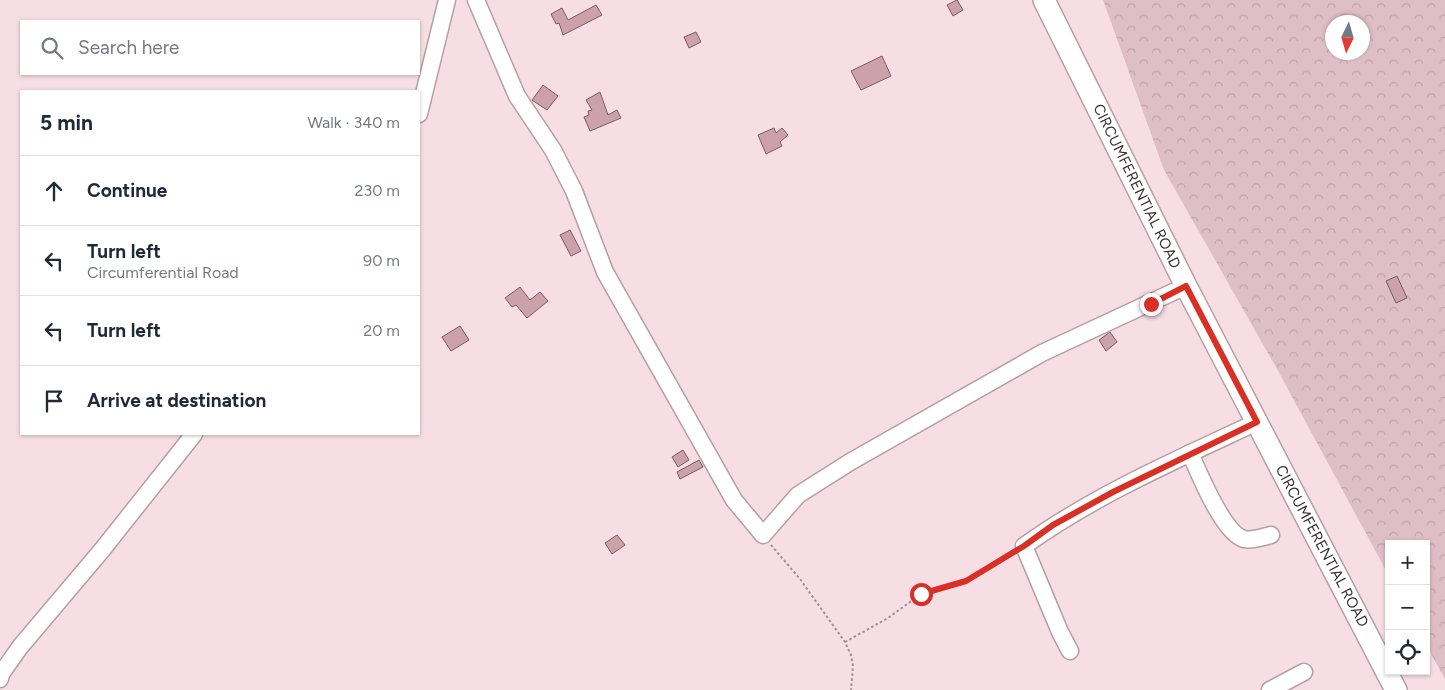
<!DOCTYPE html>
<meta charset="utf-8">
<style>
body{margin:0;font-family:Figtree,sans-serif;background:#f6f6f7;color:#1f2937}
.controls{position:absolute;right:15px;bottom:15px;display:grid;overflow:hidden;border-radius:0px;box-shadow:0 1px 4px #0004}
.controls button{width:45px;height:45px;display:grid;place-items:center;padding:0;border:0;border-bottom:1px solid #e0e1e3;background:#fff;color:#1f2937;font:25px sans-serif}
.compass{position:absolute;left:1325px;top:15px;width:45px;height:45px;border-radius:50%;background:#fff;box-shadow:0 1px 4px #0004;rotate:185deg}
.stop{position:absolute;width:15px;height:15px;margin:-11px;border:4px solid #d93025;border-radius:50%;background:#fff}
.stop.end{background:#d93025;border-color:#fff;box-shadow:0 1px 5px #0008}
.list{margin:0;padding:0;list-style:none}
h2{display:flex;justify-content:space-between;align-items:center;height:65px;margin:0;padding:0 20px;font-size:21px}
h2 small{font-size:16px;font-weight:400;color:#747a83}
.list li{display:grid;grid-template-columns:32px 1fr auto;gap:15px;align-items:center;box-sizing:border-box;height:70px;padding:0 20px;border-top:1px solid #e0e1e3}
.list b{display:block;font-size:19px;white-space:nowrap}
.list p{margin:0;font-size:16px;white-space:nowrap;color:#747a83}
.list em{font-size:16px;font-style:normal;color:#747a83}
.icon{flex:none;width:28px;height:28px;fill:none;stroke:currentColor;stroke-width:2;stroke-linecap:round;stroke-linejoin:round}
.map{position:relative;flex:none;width:1445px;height:690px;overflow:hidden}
.search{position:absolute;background:#fff;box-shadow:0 1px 4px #0004;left:20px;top:20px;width:400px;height:55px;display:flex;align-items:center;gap:12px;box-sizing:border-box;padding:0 18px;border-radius:0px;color:#747a83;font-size:19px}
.panel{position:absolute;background:#fff;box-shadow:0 1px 4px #0004;left:20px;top:90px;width:400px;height:345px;border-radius:0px}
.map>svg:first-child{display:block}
</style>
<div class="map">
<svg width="1445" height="690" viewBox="0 0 1445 690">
<defs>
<pattern id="forest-crowns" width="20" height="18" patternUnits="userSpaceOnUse" patternTransform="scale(1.25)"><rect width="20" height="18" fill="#dfbfc7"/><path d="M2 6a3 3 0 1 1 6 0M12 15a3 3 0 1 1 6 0" fill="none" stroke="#c0a4ab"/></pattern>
</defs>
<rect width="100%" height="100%" fill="#f6dee4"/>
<path fill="url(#forest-crowns)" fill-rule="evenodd" d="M 1103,0 L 1445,0 L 1445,679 L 1426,645 L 1426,544 L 1389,544 L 1389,576 L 1277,369 L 1164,170 ZM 1332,22 L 1362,22 L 1362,52 L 1332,52 Z"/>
<g fill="#cca1ab" stroke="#745f64">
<polygon points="957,0 963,10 953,16 947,5"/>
<polygon points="596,5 602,15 563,35 559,23 556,24 551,14 562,8 568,20"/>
<polygon points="696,32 701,42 689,48 684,37"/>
<polygon points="882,56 891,76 861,90 851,71"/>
<polygon points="543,85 558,96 547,110 532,100"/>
<polygon points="600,92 608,115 617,110 621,118 590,131 584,117 589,115 588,111 592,110 586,100"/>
<polygon points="774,128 776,133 782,128 788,135 780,142 782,146 766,154 758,135"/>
<polygon points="570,230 581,251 571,256 560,235"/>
<polygon points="1397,276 1407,298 1396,303 1386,281"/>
<polygon points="520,287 530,300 540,292 548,301 527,318 516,305 512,307 505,298"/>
<polygon points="460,326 469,340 451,351 442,337"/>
<polygon points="1110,332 1117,342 1106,351 1099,340"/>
<polygon points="683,450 689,460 678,467 672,457"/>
<polygon points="699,460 703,467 680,479 677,472"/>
<polygon points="617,535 625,545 612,554 605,543"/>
</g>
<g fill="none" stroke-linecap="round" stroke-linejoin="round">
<g stroke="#b69fa4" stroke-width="19">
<g id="minor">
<polyline points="476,0 517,96 553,150 574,191 605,272 734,500 763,535 798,495 850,462 1042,353 1186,286"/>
<polyline points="419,114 447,0"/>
<path d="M 1190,453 C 1199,473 1223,533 1244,539 C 1252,541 1263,537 1271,535"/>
<path d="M 1070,651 L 1060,632 L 1024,546 C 1095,495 1178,459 1257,422"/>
<polyline points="0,679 1,674 20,647 102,550 194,434"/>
<polyline points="1270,690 1304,672"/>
</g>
</g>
<g stroke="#b69fa4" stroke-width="24">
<polyline id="major" points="1044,0 1186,286 1396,690"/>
</g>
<g stroke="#a19094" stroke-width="2" stroke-dasharray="2.5 2.5" stroke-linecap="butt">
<polyline points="771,545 800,579 845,642 851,655 853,666 851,690"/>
<polyline points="845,642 888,618 921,594 965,581 1013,552"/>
</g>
<use href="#minor" stroke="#fff" stroke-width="16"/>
<use href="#major" stroke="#fff" stroke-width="21"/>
</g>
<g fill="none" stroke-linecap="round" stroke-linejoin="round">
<polyline stroke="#d93025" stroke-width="6" points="921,594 966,581 1024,546 1053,525 1113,492 1257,422 1186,286 1151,304"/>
</g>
<g text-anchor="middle" stroke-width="5" stroke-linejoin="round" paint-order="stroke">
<g font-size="15" fill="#393032" stroke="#fff">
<text transform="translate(1137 186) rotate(64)" y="5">CIRCUMFERENTIAL ROAD</text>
<text transform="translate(1322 546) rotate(62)" y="5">CIRCUMFERENTIAL ROAD</text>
</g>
</g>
</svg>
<div class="controls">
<button>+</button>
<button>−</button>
<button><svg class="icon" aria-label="locate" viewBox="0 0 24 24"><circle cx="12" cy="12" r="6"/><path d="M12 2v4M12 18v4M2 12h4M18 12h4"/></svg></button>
</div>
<svg class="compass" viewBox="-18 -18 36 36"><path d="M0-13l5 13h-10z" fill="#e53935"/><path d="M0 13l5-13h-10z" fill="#747a83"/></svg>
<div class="stop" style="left:921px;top:594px"></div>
<div class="stop end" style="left:1151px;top:304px"></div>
<div class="search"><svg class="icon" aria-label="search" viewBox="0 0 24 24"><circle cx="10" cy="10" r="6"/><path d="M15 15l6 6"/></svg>Search here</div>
<section class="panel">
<h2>5 min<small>Walk · 340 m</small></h2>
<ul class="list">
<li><svg class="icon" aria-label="ahead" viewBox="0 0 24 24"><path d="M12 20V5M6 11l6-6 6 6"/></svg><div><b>Continue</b></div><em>230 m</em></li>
<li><svg class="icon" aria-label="left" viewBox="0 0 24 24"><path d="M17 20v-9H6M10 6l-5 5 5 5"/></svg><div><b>Turn left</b><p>Circumferential Road</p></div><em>90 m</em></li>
<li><svg class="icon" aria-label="left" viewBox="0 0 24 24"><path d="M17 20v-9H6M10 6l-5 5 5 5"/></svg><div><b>Turn left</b></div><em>20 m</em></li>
<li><svg class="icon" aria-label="arrive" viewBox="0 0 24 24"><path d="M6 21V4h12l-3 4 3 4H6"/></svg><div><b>Arrive at destination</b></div></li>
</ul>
</section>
</div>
